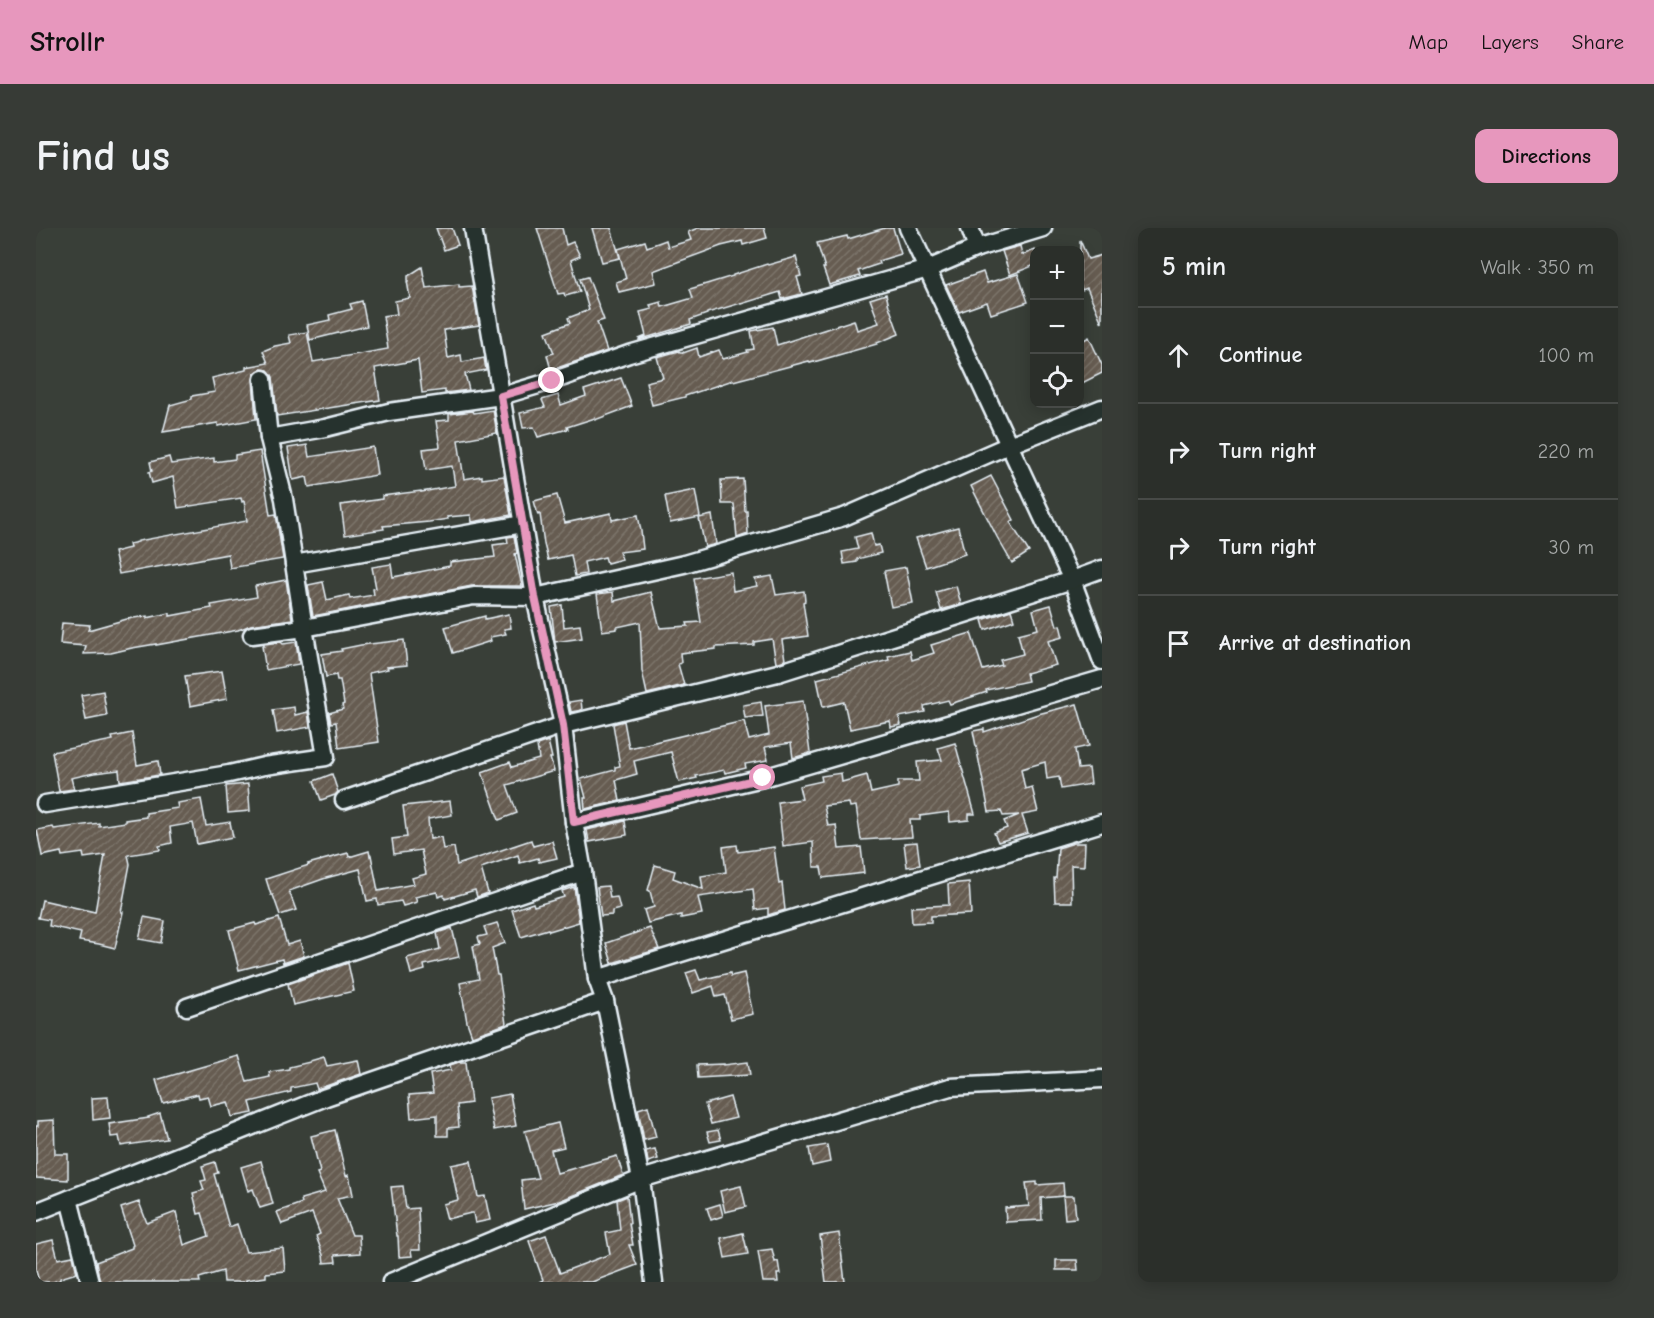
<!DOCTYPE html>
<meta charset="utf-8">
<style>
body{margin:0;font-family:"Comic Neue",sans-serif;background:#373b36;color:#f1f3f6}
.controls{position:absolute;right:18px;top:18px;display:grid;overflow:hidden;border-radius:12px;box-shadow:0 3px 15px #0003}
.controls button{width:54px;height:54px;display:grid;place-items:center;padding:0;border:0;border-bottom:2px solid #474a47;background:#2b2f2a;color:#f1f3f6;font:30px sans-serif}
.stop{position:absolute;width:18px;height:18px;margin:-14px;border:4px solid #e797bd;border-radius:50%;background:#fff}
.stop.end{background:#e797bd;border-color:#fff;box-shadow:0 2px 6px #0008}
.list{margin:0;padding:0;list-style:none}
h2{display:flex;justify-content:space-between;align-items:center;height:78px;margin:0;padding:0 24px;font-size:26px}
h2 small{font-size:20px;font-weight:400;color:#a6a9a8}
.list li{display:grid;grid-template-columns:39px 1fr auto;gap:18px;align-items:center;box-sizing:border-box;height:96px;padding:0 24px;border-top:2px solid #474a47}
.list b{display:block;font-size:22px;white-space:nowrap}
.list em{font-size:20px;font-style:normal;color:#a6a9a8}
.icon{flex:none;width:33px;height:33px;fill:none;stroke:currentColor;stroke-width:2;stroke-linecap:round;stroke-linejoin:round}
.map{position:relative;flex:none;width:1066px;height:1054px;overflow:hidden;border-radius:12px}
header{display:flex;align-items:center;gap:36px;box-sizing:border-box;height:84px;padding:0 30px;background:#e797bd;color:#111}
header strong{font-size:28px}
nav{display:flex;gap:33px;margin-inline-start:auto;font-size:21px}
.intro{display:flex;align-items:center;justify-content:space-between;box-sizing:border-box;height:144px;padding:0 36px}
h1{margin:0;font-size:42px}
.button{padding:15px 27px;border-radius:12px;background:#e797bd;color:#111;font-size:21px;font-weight:700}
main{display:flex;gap:36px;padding:0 36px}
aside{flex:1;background:#2b2f2a;border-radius:12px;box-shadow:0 3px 15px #0003}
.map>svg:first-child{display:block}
</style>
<header>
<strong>Strollr</strong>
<nav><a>Map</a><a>Layers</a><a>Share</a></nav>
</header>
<div class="intro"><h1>Find us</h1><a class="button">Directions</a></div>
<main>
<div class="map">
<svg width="1066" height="1054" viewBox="0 0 1066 1054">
<defs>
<pattern id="building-hatch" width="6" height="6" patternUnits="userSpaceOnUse" patternTransform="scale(1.5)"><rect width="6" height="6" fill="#665c51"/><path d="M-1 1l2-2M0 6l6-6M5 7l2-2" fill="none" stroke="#7c746b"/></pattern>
</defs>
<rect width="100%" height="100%" fill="#393f38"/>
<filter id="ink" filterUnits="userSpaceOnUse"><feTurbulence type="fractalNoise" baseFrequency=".0167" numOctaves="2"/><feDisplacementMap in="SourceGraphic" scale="12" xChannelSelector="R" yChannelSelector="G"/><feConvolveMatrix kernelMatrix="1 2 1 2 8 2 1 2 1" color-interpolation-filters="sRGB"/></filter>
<g filter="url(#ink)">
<g fill="url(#building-hatch)" stroke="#e8f1f8" stroke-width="1.5">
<polygon points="400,0 416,0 422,17 408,22"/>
<polygon points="501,0 526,0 530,17 537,14 544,28 535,32 544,64 529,68 528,65 522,66"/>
<polygon points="556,0 575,0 584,30 566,34"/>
<polygon points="662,0 728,0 731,10 707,17 706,13 685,18 617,43 620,55 583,64 580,54 590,51 582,21 609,13 611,19 630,12 632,19 655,12 652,4"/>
<polygon points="849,0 857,0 865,26 842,33 843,36 822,43 824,48 793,57 787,40 789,40 781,15 811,8 812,11"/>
<polygon points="1044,12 1052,31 1066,27 1066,95 1051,60 1046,62 1044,56"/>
<polygon points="984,18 986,27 999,22 999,37 974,47 966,23"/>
<polygon points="760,29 765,48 761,49 766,66 746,71 744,64 705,76 705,75 671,85 671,86 654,92 655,96 603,112 603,111 610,108 604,84 616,81 614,77 625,74 626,79 657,70 654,61 697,48 697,47 731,36 732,37"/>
<polygon points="386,39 390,60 423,56 423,59 436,58 443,97 408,102 412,130 425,127 426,134 448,130 450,142 429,146 433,162 409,165 409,162 386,165 382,132 339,140 344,172 241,188 237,149 232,142 225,141 218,146 217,151 220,191 182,198 182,195 127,204 134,177 156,171 156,168 179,164 176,150 210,142 210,139 232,135 227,123 239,118 255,115 253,107 271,104 277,134 352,121 347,88 361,86 359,73 374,70 371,53 372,53 372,48"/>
<polygon points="947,44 951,55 982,46 992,74 955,86 951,74 923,84 910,57"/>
<polygon points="552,49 568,92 561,94 571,123 515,142 511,127 518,125 510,104 534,95 532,90 553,82 544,51"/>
<polygon points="850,66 853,78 863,106 841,115 841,116 774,135 773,133 697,153 697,152 649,168 649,169 616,177 610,154 627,150 621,129 643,123 644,124 647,124 647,125 661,120 663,129 683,122 687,131 712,124 711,122 718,121 715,103 737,99 741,117 818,92 821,102 843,95 834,71"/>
<polygon points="326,73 331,98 274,112 271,97 294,92 293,87 316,81 314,76"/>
<polygon points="1053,109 1066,137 1066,145 1044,156 1044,114"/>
<polygon points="585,150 596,178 559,192 559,190 531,199 532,201 502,209 498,199 487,200 484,185 509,179 506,172 522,167 525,177 550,168 548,162"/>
<polygon points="457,182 461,205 422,212 428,251 446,248 446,251 468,248 475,287 436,294 435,287 411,289 412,291 393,294 347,298 348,301 309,307 305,277 346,271 346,268 385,263 385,264 419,258 416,238 390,242 387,221 404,219 400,193 413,192 413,186 437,183 438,185"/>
<polygon points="271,217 273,229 337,219 341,247 273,259 271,249 257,252 252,220"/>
<polygon points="224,223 234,287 240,286 247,331 194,340 192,326 83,346 78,324 94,320 93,316 102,314 102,313 211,293 208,273 206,274 205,270 142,280 137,249 116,255 113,244 116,243 114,234 133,229 135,236 178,230 178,234 199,231 199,227"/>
<polygon points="955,248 978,292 974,294 993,324 976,335 961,309 935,258"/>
<polygon points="707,251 709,283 711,283 712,306 701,310 698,276 686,276 685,252"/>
<polygon points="659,262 664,289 634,295 629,268"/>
<polygon points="521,267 529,295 575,285 576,292 602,287 605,303 607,321 583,324 586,331 571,335 569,329 548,334 550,346 539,348 535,327 512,332 508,316 504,286 502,287 498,273"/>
<polygon points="676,287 680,316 669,319 663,290"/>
<polygon points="922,299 929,326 890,339 880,310"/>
<polygon points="835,305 838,318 843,317 845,325 821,331 821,334 808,336 806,324 822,321 819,309"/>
<polygon points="478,308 481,325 479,326 486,358 436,358 277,388 272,357 287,354 291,372 313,367 314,371 338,367 337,361 340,360 336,339 355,336 357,349 414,338 414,334 459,329 457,317 472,315 471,309"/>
<polygon points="870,339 877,375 855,379 848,343"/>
<polygon points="695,344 697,363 721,358 719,351 736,348 740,367 768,363 769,373 767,374 772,408 746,412 749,432 740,435 736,411 718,414 718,417 680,419 680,421 644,425 645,435 642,436 648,457 611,466 606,443 604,394 581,399 581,401 566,403 561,366 577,364 578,373 615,364 624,400 652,398 651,395 665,394 658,350"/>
<polygon points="250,352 256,391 215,397 202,402 120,417 120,416 96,420 75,425 48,426 50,418 24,416 26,395 54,397 52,402 91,391 111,388 111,390 134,385 134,388 176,380 175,377 221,369 219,358"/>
<polygon points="920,358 925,376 905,382 900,364"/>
<polygon points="526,377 528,399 544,397 546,410 519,414 515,379"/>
<polygon points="1015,377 1021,398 1024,397 1027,409 1012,413 1020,437 990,445 992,453 950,462 951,464 914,476 912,472 888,478 889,484 863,489 865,497 855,499 854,493 814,501 808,474 787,479 781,451 853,432 852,428 874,423 876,432 898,425 895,417 935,405 947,442 966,437 964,432 987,426 982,406 1002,401 997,382"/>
<polygon points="975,382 978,392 949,402 946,392"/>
<polygon points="473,386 475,400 468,401 470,406 454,409 455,413 417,425 409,399 449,388 449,391"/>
<polygon points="368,412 371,437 351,439 352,441 333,445 343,514 303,520 300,494 295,495 293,485 307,481 306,477 308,476 304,452 301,452 300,447 290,449 286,426 306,423 305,421 325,417"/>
<polygon points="245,414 247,416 260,414 263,436 230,442 226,418 228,418 228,416"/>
<polygon points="186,443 191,471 154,478 149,448"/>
<polygon points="67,463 71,488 50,492 45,467"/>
<polygon points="545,472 546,482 535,484 533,474"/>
<polygon points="767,473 774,525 757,530 755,515 729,519 732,532 709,536 710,540 689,545 688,542 660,548 661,550 643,554 635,524 598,533 601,546 580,552 584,573 549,581 548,570 550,570 545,551 579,542 579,539 584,538 577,496 588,493 593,520 708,493 713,512 733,507 729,478"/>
<polygon points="725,474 727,488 709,490 707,477"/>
<polygon points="1041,476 1053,518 1039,521 1042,541 1053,540 1055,556 1025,561 1023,549 1011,551 1009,534 985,541 989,561 996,559 1002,584 986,587 992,605 962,614 958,605 971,600 968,593 983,587 967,588 965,583 953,584 937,503 948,501 948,504 1002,486"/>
<polygon points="258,479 259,487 272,484 274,499 241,505 237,482"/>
<polygon points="96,505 101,537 122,533 124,547 84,553 83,542 58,545 35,550 38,561 23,563 16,524 77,512 76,509"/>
<polygon points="512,513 516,530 514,530 518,543 471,557 481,585 463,592 446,544 474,534 476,539 503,531 501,517"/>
<polygon points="919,515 939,586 933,586 933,592 914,594 913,584 884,588 884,592 874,592 876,609 825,612 820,578 814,579 813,575 788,578 792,598 800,597 803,621 825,619 828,645 787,650 785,639 778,639 777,614 747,618 742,574 766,571 763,558 786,553 785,548 805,545 806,554 831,547 835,565 862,559 862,553 883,553 881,534 906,532 902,520"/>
<polygon points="296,546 302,564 299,567 285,572 278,553"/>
<polygon points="212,556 214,583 192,585 190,558"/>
<polygon points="165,571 170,598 194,594 197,609 161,616 157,595 134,599 136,615 123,618 124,622 92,627 94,636 85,684 87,684 79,720 63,716 43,713 45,705 13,698 14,692 2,690 6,672 59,684 69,627 48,630 47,625 26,628 25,624 6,628 1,602 17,599 18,601 63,595 63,598 89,594 89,592 110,589 110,585 142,580 141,575"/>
<polygon points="414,573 416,587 392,591 394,611 405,609 407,621 418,619 421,637 495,612 497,618 516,613 521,630 503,634 502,630 484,635 482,627 445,640 452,665 441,669 439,662 409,671 408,667 402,669 401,664 379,669 381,674 367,678 365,673 342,677 341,671 331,673 324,641 290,650 253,663 260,682 244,687 237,667 235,667 230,651 273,637 272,636 312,625 313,629 333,623 334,628 335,627 342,663 378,656 376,650 390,646 385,622 358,626 356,611 371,609 367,578"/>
<polygon points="589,593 591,607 553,614 551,602"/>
<polygon points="881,614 884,637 871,639 868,615"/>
<polygon points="1038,615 1049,615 1048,638 1035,637 1036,674 1019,674 1018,650 1020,650 1022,620"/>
<polygon points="701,617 702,624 738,619 743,656 746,655 749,682 732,687 732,680 719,682 717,661 662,669 666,686 645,690 645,687 612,695 608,682 618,679 614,663 612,662 619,637 639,643 637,650 667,661 665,648 690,644 687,619"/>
<polygon points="933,654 935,686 895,688 895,694 876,695 875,679 913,677 912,656"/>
<polygon points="572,658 574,670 581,669 584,681 576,683 576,687 565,688 561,659"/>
<polygon points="538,659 543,694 513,703 512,701 485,709 476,682 497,675 498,678 528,669 526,663"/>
<polygon points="108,689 129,693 125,715 103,711"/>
<polygon points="243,690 251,717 264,713 268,728 247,735 246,731 203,742 193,702 219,695 220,697"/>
<polygon points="461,695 469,715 456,720 461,747 463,747 470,796 436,808 431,794 424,755 443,751 437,718 444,716 442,709 451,707 448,699"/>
<polygon points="416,700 423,729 388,737 389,742 375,746 371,730 404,721 401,705"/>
<polygon points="614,700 623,721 576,735 570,715"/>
<polygon points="312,735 318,763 257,777 252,756"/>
<polygon points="660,742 664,752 694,745 695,748 708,745 717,786 695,791 689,767 680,769 677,758 657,765 650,745"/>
<polygon points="203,828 211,854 234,849 233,844 253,841 253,839 274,834 274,833 288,829 291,838 322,832 325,846 281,861 279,855 255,860 255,864 214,874 217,885 196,889 192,874 175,878 172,868 163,870 162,866 127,875 120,852"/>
<polygon points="423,834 430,834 435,875 421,877 423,899 412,900 412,908 401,908 401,887 375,890 373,867 397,865 394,846 415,842 414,837"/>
<polygon points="712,834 714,847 662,850 661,837 688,836 688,837"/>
<polygon points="474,866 480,898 458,902 452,870"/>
<polygon points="72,869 74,890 57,892 56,870"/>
<polygon points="694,869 700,890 675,896 669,876"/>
<polygon points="612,878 620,909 608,912 602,881"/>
<polygon points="124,885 131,911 85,918 83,908 75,909 73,896 113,890 112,889"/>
<polygon points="18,892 19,926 32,926 32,952 0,950 0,898 2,898 2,893"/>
<polygon points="522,895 528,919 515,922 521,945 581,928 587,947 523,973 488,981 485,952 502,950 489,903"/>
<polygon points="299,902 310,948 313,947 317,967 301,970 316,1007 323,1007 324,1025 299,1027 300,1034 288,1035 287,1027 280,1008 284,1006 276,985 246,996 241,984 266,975 265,971 289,964 281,945 284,944 275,908"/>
<polygon points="682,902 685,912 674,914 671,904"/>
<polygon points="791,917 794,934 776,938 773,920"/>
<polygon points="619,921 622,931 612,934 610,923"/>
<polygon points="225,933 237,976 224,980 217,961 212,963 205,939"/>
<polygon points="435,933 442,969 449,968 454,992 439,995 437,985 435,985 411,991 407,976 422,972 415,937"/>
<polygon points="179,934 182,945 178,946 193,999 201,996 210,1024 247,1020 249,1043 230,1045 230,1049 210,1052 210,1054 188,1054 187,1043 163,1050 164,1054 64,1054 60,1034 96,1020 96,1018 97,1017 85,980 103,974 111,995 140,984 148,1017 173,1008 166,985 162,986 157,965 168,962 165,953 170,952 166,938"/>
<polygon points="1001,954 1001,957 1027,955 1028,968 1005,970 1006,992 970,994 969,980 993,978 990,955"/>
<polygon points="367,958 370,981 382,980 384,1022 375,1022 376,1028 363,1029 362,1008 361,1008 355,959"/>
<polygon points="705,958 710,979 689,984 684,963"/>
<polygon points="591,968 594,995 593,995 597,1017 593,1017 601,1037 556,1054 503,1054 507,1052 493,1013 510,1007 524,1045 574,1026 570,1005 584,1002 581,972"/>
<polygon points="1027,968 1038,968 1040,990 1029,991"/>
<polygon points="684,976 687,988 675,992 671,980"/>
<polygon points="707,1005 712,1026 689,1030 685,1010"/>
<polygon points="803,1005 809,1054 790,1054 784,1008"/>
<polygon points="17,1012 22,1031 37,1028 41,1045 24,1050 24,1052 17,1054 3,1054 0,1042 0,1016"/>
<polygon points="736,1021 739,1034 742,1033 744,1046 741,1046 742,1054 727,1054 722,1023"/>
<polygon points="1020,1032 1041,1032 1042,1042 1020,1042"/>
</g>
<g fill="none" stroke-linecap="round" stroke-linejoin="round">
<g stroke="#e8f1f8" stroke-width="21">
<g id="minor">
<polyline points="437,0 499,369 527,497 538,594 547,644 561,751 569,773 605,951 618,1054"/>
<polyline points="872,0 1036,352 1066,433"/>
<polyline points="941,20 1007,0"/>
<polyline points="233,210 289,200 353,184 465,168 516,153 593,126 892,41 941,20 934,0"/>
<polyline points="258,336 487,296"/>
<polyline points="216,407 268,400 438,368 499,369 648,336 808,289 973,217 1066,180"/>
<polyline points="308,572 527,497 742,445 1036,352 1066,341"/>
<polyline points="9,576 193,546 228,538 290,529 268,400 248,271 233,210 227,151"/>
<polyline points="538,594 727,550 1066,451"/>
<polyline points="561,751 1066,595"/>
<polyline points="151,779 547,644"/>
<polyline points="33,971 54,1054"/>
<polyline points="0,984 290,869 569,773"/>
<polyline points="355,1054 605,951 914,859 1066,851"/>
</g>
</g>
<use href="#minor" stroke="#26332d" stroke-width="16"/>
</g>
</g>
<g fill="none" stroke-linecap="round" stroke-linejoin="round" filter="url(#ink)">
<polyline stroke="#e797bd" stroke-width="8" points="516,153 465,168 499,369 527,497 538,594 727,550"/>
</g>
</svg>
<div class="controls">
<button>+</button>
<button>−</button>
<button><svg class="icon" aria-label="locate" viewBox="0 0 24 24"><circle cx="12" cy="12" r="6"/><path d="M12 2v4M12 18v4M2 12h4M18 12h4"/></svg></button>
</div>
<div class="stop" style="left:727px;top:550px"></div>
<div class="stop end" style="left:516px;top:153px"></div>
</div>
<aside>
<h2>5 min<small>Walk · 350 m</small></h2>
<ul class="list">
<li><svg class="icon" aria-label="ahead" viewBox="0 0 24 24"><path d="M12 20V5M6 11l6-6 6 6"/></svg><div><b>Continue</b></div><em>100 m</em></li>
<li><svg class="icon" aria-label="right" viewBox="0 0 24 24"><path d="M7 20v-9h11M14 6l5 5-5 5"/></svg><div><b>Turn right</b></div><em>220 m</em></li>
<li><svg class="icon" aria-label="right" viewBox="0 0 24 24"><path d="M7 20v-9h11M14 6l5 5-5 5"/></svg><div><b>Turn right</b></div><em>30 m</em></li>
<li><svg class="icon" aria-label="arrive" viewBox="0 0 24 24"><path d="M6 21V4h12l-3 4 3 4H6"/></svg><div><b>Arrive at destination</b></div></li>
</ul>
</aside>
</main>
